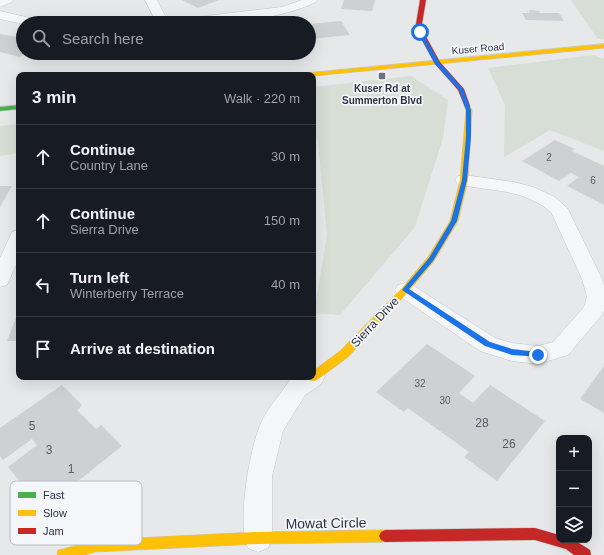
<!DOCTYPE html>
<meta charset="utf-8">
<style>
body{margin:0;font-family:Helvetica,sans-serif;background:#242831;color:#f1f3f6}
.controls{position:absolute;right:12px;bottom:12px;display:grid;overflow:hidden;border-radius:8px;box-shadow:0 4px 16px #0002}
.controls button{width:36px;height:36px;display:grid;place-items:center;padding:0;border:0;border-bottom:1px solid #363941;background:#171b24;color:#f1f3f6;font:20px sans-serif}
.stop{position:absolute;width:12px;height:12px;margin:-9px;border:3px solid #1a73e8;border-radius:50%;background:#fff}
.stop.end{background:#1a73e8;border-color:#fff;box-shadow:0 1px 4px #0008}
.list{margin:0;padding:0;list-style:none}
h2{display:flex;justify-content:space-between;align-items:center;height:52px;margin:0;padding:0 16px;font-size:17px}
h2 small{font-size:13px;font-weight:400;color:#9ea1a6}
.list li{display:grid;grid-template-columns:26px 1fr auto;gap:12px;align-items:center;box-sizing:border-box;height:64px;padding:0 16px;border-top:1px solid #363941}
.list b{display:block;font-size:15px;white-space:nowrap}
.list p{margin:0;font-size:13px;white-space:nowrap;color:#9ea1a6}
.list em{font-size:13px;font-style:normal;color:#9ea1a6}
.icon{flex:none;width:22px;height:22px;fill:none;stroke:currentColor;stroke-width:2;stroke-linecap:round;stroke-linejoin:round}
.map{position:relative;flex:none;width:604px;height:555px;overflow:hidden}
.search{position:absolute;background:#171b24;box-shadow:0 4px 16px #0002;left:16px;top:16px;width:300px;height:44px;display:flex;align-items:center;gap:10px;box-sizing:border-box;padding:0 14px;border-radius:22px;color:#9ea1a6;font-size:15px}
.panel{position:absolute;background:#171b24;box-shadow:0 4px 16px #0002;left:16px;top:72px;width:300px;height:308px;border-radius:8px}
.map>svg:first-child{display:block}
</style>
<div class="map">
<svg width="604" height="555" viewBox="0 0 604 555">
<rect width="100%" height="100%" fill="#e6e8ea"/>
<g fill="#d6ded6">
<polygon points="571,0 604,0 604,39 598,39"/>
<polygon points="594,55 604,59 604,151 550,130 504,157 505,105 488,68"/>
<polygon points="411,76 448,100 443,138 415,227 340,315 314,313 327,235 318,142 313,130 313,87"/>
<polygon points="19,124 19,153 0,156 0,126"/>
</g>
<g fill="#ced0d3">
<polygon points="182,0 219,0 198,8"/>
<polygon points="344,0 375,0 372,11 341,9"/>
<polygon points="529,10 539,11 540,13 559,13 564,21 526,20 522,13 530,13"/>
<polygon points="341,21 350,35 309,39 309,24"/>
<polygon points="0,34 23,38 23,53 25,53 20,57 0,52"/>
<polygon points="64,53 138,53 138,54 63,59"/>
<polygon points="555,140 575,149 572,151 604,166 604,205 567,186 579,177 571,173 559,181 522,161"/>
<polygon points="0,186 12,186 0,207"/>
<polygon points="19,310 19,341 7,341"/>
<polygon points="427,344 475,376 459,393 473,403 490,385 545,421 497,481 464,457 469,452 408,408 404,412 376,392"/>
<polygon points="604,366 604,413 580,399"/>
<polygon points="62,385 82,405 77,410 96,429 101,425 122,446 43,509 8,467 37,445 32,439 3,460 0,456 0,428"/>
</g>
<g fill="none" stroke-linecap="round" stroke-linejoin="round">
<g stroke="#c4c6c8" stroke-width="1">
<g id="street">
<polygon points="0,0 14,0 12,2 0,7"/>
<polygon points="145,0 157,0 169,23 157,23"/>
<path d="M 302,0 L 318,0 L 316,2 C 274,22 221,23 175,23 L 177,20 L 181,19 L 282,7 Z"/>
<polygon points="0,11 39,20 41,23 23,24 0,19"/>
<path d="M 464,175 L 514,182 L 533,187 L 555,197 L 568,209 L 602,279 L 604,286 L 604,311 L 601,316 L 568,355 L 538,364 L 512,361 L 480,351 L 398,295 L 395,290 L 398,285 L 405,283 L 412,285 L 495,338 L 512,343 L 538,346 L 553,342 L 584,307 L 587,297 L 582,279 L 551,212 C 522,188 492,192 458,184 L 455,180 L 458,176 Z"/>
<polygon points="19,230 19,258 7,285 0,287 0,258 12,232"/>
<path d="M 313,368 L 321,370 L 325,377 L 321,384 L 305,395 L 283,431 L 272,476 L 272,538 L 268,548 L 258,552 L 248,548 C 237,522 249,454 259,428 C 265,411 279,396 289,381 L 295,377 L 313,377 Z"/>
</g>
</g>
<g stroke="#c4c6c8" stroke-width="1">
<polygon id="fast" points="19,105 19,109 0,111 0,107"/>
</g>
<g stroke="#c4c6c8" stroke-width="1">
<g id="slow">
<polygon points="604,44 604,48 313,76 313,75 304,75 307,73"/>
<polygon points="467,104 469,105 472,110 468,180 458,221 434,261 408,292 348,357 317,380 313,381 309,380 308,377 313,377 313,371 340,351 402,288 428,257 450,221 460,180 466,110 464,106"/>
<polygon points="385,530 389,532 391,536 389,540 385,542 258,544 95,552 85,555 57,555 58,550 63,549 95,540 258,532"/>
</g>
</g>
<g stroke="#c4c6c8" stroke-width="1">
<g id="jam">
<polygon points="420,0 426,0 422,24 424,33 440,62 464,89 470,106 469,107 465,107 458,90 435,64 418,33 416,24"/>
<polygon points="535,528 559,535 559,540 574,540 590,550 591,555 574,555 566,549 535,540 385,542 381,540 379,536 381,532 385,530"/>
</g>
</g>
<use href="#street" fill="#f5f6f7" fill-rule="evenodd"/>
<use href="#fast" fill="#4caf50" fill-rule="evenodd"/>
<use href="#slow" fill="#ffc107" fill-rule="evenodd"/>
<use href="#jam" fill="#c62828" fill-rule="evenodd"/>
</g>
<polygon fill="#1a73e8" points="418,32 422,32 439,62 463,89 471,110 471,137 467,180 457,221 433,261 409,289 490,342 512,349 538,352 541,353 541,357 512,355 485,346 402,290 429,258 451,221 462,180 466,137 466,110 459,90 435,64"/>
<rect fill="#6c737f" stroke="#f4f6f9" stroke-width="1.5" x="378" y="72" width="8" height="8" rx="2"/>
<g text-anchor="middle" stroke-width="3.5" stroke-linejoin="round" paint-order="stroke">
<g font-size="10" fill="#2b3445" stroke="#f4f6f9">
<text transform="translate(478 48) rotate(-5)" y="4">Kuser Road</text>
</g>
<g font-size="10" font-weight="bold" fill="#2b3445" stroke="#f4f6f9">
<text x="382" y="92">Kuser Rd at<tspan x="382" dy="12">Summerton Blvd</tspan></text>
</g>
<g font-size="10" fill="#545c69">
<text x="549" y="161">2</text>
<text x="593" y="184">6</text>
<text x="420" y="387">32</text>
<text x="445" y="404">30</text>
</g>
<g font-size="12" fill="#2b3445" stroke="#f4f6f9">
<text transform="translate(375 322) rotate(-47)" y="4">Sierra Drive</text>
</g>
<g font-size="12" fill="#545c69">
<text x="482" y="427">28</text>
<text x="32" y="430">5</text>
<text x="509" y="448">26</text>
<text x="49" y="454">3</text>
<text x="71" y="473">1</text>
</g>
<g font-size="14" fill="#2b3445" stroke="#f4f6f9">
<text transform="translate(326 523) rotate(-1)" y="5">Mowat Circle</text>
</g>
</g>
<rect x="10" y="481" width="132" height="64" rx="6" fill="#f4f6f9" stroke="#b8bcc3" stroke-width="1"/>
<rect x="18" y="492" width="18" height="6" fill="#4caf50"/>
<rect x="18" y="510" width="18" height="6" fill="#ffc107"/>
<rect x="18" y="528" width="18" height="6" fill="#c62828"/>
<g font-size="11" fill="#2b3445">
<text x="43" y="499">Fast</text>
<text x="43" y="517">Slow</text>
<text x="43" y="535">Jam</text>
</g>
</svg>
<div class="controls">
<button>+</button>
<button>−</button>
<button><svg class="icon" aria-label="layers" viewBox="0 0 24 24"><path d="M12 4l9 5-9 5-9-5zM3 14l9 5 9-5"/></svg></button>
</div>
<div class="stop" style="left:420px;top:32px"></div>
<div class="stop end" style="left:538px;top:355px"></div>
<div class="search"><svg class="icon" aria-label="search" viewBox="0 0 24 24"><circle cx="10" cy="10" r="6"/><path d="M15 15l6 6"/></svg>Search here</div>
<section class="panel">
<h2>3 min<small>Walk · 220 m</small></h2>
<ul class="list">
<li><svg class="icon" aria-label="ahead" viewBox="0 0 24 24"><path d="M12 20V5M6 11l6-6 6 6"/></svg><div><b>Continue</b><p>Country Lane</p></div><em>30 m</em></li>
<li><svg class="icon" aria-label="ahead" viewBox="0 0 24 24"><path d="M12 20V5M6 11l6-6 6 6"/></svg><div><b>Continue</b><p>Sierra Drive</p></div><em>150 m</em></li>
<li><svg class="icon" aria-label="left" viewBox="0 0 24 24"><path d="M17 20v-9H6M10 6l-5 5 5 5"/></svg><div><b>Turn left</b><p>Winterberry Terrace</p></div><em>40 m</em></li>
<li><svg class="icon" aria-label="arrive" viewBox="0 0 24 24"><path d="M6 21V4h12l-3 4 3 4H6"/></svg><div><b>Arrive at destination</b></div></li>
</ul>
</section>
</div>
